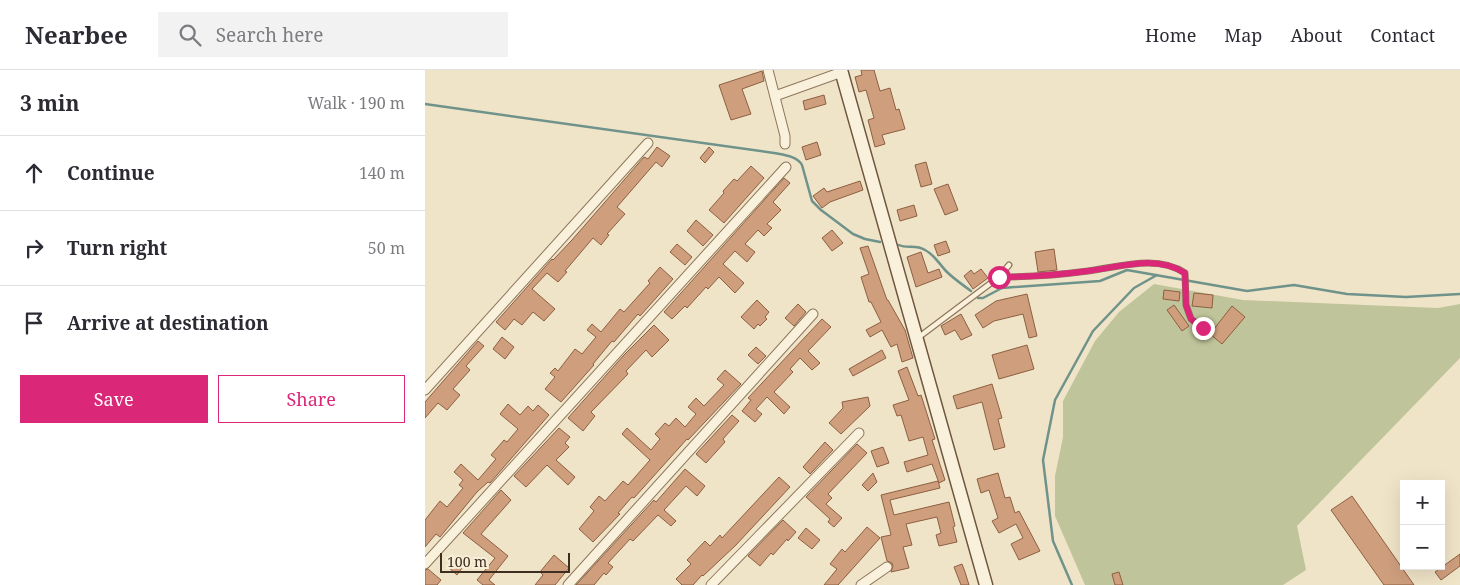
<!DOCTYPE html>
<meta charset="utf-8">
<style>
body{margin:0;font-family:"Noto Serif",serif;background:#f2f2f3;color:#2b2b33}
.controls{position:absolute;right:15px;bottom:15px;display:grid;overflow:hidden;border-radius:0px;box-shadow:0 5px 20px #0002}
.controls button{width:45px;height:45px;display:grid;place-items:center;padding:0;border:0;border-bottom:1px solid #e1e1e2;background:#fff;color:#2b2b33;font:25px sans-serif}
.scale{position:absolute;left:15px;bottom:12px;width:130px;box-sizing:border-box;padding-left:5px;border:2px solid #3d2e20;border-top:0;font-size:14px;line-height:18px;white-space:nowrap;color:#3d2e20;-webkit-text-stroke:4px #f7eed8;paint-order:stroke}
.stop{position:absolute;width:15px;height:15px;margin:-11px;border:4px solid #db2777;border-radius:50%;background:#fff}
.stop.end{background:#db2777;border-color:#fff;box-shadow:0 1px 5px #0008}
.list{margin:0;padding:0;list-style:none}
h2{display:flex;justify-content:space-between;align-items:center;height:65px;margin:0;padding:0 20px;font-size:21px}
h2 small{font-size:16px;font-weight:400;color:#7c7c81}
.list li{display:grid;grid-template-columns:32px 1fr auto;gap:15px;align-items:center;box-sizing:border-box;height:75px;padding:0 20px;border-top:1px solid #e1e1e2}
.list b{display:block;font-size:19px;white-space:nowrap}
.list em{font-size:16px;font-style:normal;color:#7c7c81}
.actions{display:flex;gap:10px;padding:15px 20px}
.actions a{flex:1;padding:11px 0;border:1px solid #db2777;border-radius:0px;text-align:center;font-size:18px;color:#db2777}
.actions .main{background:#db2777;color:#fff}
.icon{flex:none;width:28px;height:28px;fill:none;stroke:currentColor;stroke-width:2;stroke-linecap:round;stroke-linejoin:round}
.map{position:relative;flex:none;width:1035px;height:515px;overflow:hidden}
header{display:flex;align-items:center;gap:30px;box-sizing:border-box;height:70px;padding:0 25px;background:#fff;border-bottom:1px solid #e1e1e2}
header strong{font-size:24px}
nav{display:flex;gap:28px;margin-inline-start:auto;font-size:18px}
.search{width:350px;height:45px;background:#f2f2f3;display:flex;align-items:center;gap:12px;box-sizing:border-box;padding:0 18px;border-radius:0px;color:#7c7c81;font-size:19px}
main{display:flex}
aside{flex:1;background:#fff}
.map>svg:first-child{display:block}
</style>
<header>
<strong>Nearbee</strong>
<div class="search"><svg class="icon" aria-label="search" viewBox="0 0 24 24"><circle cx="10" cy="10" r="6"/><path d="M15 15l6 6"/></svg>Search here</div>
<nav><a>Home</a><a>Map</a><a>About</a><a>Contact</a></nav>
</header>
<main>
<aside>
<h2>3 min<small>Walk · 190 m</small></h2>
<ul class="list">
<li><svg class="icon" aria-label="ahead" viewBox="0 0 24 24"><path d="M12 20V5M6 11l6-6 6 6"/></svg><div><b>Continue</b></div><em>140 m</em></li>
<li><svg class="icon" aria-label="right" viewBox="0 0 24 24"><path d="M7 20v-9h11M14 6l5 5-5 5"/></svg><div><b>Turn right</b></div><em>50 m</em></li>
<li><svg class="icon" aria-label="arrive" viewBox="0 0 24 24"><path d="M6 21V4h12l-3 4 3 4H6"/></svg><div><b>Arrive at destination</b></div></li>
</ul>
<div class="actions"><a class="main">Save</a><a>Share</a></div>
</aside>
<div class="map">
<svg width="1035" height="515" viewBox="0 0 1035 515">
<rect width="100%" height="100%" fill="#f0e4c8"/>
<polygon fill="#bfc49a" points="729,214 818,230 1013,238 1035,234 1035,288 872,456 881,500 858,515 660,515 630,446 630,406 638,367 638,331 670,271 694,242"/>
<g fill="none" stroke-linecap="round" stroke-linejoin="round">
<g stroke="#6f938a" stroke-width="2.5">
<path d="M 0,34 L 349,83 C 359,85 372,86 377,95 L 387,131 L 396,140 L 428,164 L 440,169 L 455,172"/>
<path d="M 474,175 C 482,179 491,174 500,180 C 510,185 514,194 522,202 C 529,209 538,215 546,221"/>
<polyline points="553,228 558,228 577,218 675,211 702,200 822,221 869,215 922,224 981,227 1035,224"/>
<polyline points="647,515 628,471 618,390 630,330 668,261 709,218 732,205"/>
</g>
</g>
<g fill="#cf9f7d" stroke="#8d5f41">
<polygon points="436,0 449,0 455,21 465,18 471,40 474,39 480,59 457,65 460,74 450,77 443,50 449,48 441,20 434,22 430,7 437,5"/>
<polygon points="337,1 339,11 317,19 326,44 306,50 294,15"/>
<polygon points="399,25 401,34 380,40 378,31"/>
<polygon points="392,72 396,85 381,90 377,77"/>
<polygon points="232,77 245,86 237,97 231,92 192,137 200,144 182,164 184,165 176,175 168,168 140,201 142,202 133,212 122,203 107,219 130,239 119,251 108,242 97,255 89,249 80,260 71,252 127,189 128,190 147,170 219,87 223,89"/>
<polygon points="284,77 289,82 280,93 275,88"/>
<polygon points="501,92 507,114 496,117 490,95"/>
<polygon points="326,96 339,108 299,153 284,140 299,123 298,121 309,109 312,111"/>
<polygon points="359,108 365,113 348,132 356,140 342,154 347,158 339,166 333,160 320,174 330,182 322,192 310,181 298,194 319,213 310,223 294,207 283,219 281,217 262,238 260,236 247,249 239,242"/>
<polygon points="435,111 438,120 405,132 397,138 388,126 399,118 402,122"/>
<polygon points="523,114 533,140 520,145 509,119"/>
<polygon points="489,135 492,146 475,151 472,140"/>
<polygon points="271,150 288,165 278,176 262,161"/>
<polygon points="407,160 418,173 407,181 397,168"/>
<polygon points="521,171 525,182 513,186 509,175"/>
<polygon points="252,174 267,187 260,195 245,182"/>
<polygon points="443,176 462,230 463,230 480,260 488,288 477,292 472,274 466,277 457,260 445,267 441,260 456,252 446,232 444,232 436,207 444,204 435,178"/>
<polygon points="629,179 632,200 613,202 610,182"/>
<polygon points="496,182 503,203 514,199 517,207 491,217 482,187"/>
<polygon points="235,197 248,209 215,246 213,244 189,272 187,271 168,294 169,295 136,332 120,319 130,307 125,303 130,298 133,301 150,279 157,284 171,267 162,260 167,254 176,262 195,239 199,242 225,213 223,211"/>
<polygon points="556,199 563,208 548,219 539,206 546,200 549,204"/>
<polygon points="739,220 755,222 754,231 738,229"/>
<polygon points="769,223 788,225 787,238 767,236"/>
<polygon points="602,224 612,266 604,268 598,244 569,251 558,258 550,245 571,231"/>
<polygon points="332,230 344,242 340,247 342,249 335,256 333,254 329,259 316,247"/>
<polygon points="373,234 381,242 369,256 360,248"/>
<polygon points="749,235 764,256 757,261 742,240"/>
<polygon points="807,236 820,247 797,274 785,264"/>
<polygon points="536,244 547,265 536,270 530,260 520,265 516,256"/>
<polygon points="397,249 406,257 383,281 395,293 387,300 375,288 365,299 368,302 349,322 365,337 359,344 342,327 331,339 337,344 330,352 317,341 326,330 323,328"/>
<polygon points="229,255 244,270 227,287 221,280 201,301 203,304 166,342 170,346 158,361 143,348 199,285"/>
<polygon points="77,267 89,277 80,289 68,279"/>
<polygon points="53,271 59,276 41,296 45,300 28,319 35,325 22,340 13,333 0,348 0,332"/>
<polygon points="602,275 609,299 574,309 567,285"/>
<polygon points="331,277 341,286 333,294 323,285"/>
<polygon points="457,280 461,288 428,306 424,299"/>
<polygon points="482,297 493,326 496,325 510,369 507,370 520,410 514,413 507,394 482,402 479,392 503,385 498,367 484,371 476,345 472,346 468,335 484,330 473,301"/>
<polygon points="300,300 316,314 263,370 262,369 209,428 207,427 193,443 195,444 168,472 154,459 169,441 165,437 174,426 180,431 198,411 203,415 225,390 197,364 202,358 226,380 235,369 230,364 240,353 244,356 251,348 260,357 271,344 263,337 271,328 279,336 299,315 292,309"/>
<polygon points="567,314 577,348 573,349 580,377 569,380 557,332 532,339 528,326"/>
<polygon points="443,327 445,336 416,364 404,353 418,338 417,332"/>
<polygon points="83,334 95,345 103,336 108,341 113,335 124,345 65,413 63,412 52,422 15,467 11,464 0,477 0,450 15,431 22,437 38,418 34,415 38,410 29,402 36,394 53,410 71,389 66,385 79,370 82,372 93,359 75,344"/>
<polygon points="307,345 314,351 298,369 300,372 281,393 271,384"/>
<polygon points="134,358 145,367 140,373 144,377 131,390 150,407 143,415 122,395 101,417 89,406"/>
<polygon points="400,372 408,380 385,404 378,397"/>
<polygon points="432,374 442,383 403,424 407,428 401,434 417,448 409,457 403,452 405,449 381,427"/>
<polygon points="458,377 464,393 452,397 446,381"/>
<polygon points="260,399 280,416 272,426 261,416 239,440 251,451 246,456 233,445 208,471 205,469 183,493 188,497 181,505 179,503 169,515 151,515 229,430 231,432"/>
<polygon points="448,403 452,412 443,421 437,415"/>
<polygon points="573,403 580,428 585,427 590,443 594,441 615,481 594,490 586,474 598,468 591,454 574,463 567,451 573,448 564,420 556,423 552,409"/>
<polygon points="354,407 365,417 311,475 278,506 277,505 268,515 257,515 251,509 266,494 262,490 280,471 285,476 295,465 297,468"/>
<polygon points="513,411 515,418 465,430 469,445 524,432 530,456 528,457 532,472 514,476 511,465 516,463 512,447 481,454 487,475 478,477 484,498 466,502 468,496 467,493 462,491 456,467 466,465 456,425"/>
<polygon points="76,420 86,430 56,464 83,486 64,510 70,515 58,515 52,510 70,488 38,463"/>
<polygon points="927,426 989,515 959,515 906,440"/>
<polygon points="358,450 371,462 363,471 362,469 348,485 346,483 335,496 323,486"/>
<polygon points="442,457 455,468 413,515 399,515 412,499 405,494 417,479 420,482"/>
<polygon points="381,458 395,470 387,479 373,468"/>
<polygon points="1035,484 1035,496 1016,510 1010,502"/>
<polygon points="129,485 144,498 130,515 110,515 118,505 115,502"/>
<polygon points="28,491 37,498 32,505 23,497"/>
<polygon points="537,494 540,502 544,515 536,515 529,497"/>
<polygon points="3,499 16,510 12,515 0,515 0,500"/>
<polygon points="694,502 698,515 690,515 687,504"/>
</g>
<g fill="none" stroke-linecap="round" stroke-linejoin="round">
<g stroke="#8d765c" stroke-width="7">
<g id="lane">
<path d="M 574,207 C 604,207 633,205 663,201 C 694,197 732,184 760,203 L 761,235 L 766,249 L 778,258"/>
<polyline points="494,267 574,207 584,195"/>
</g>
</g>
<g stroke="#8d765c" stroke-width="11">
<g id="street">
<polyline points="343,0 360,66 360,74"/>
<polyline points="350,26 417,2"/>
<polyline points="0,320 223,73"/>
<polyline points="0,494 361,97"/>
<polyline points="143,515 388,244"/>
<polyline points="286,515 434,363"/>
<polyline points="436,515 462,497"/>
</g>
</g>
<g stroke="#6f573f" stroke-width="15">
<polyline id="secondary" points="416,0 561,515"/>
</g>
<use href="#lane" stroke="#faf1dc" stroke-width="4.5"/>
<use href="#street" stroke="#faf1dc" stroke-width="9"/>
<use href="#secondary" stroke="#faf1dc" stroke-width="12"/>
</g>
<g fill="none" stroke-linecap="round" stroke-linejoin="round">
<path stroke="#db2777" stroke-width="6" d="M 574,207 C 604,207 633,205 663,201 C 695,197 731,184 760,203 L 761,235 L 766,249 L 778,258"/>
</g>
</svg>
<div class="controls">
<button>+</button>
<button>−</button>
</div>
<div class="scale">100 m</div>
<div class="stop" style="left:574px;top:207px"></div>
<div class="stop end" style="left:778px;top:258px"></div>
</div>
</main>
